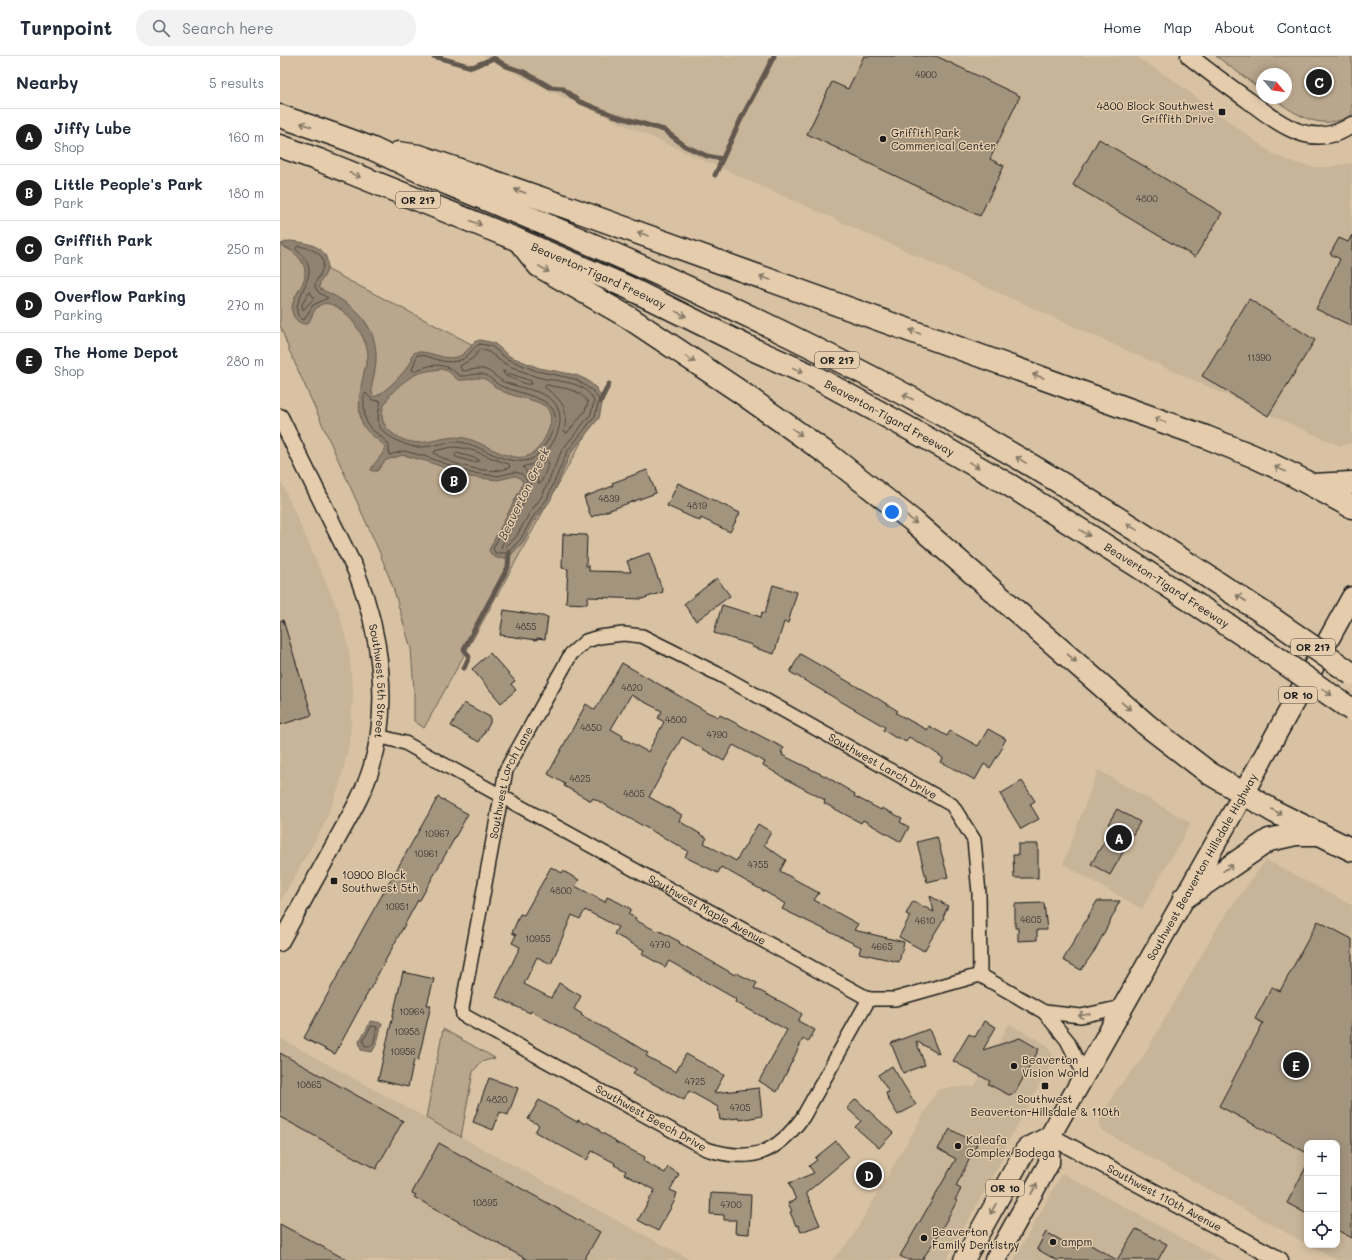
<!DOCTYPE html>
<meta charset="utf-8">
<style>
body{margin:0;font-family:Mali,sans-serif;background:#f2f2f3;color:#1f2937}
.controls{position:absolute;right:12px;bottom:12px;display:grid;overflow:hidden;border-radius:8px;box-shadow:0 2px 10px #0003}
.controls button{width:36px;height:36px;display:grid;place-items:center;padding:0;border:0;border-bottom:1px solid #e0e1e3;background:#fff;color:#1f2937;font:20px sans-serif}
.compass{position:absolute;left:976px;top:12px;width:36px;height:36px;border-radius:50%;background:#fff;box-shadow:0 2px 10px #0003;rotate:119deg}
.you{position:absolute;left:612px;top:456px;width:14px;height:14px;margin:-10px;border:3px solid #fff;border-radius:50%;background:#1a73e8;box-shadow:0 0 0 6px #1a73e833}
.badge{display:grid;place-items:center;width:26px;height:26px;border-radius:50%;background:#1c1c1c;color:#fff;font-size:13px;font-weight:700}
.pin{position:absolute;translate:-50% -50%;border:2px solid #fff;box-shadow:0 1px 4px #0006}
.list{margin:0;padding:0;list-style:none}
h2{display:flex;justify-content:space-between;align-items:center;height:52px;margin:0;padding:0 16px;font-size:17px}
h2 small{font-size:13px;font-weight:400;color:#747a83}
.list li{display:grid;grid-template-columns:26px 1fr auto;gap:12px;align-items:center;box-sizing:border-box;height:56px;padding:0 16px;border-top:1px solid #e0e1e3}
.list b{display:block;font-size:15px;white-space:nowrap}
.list p{margin:0;font-size:13px;white-space:nowrap;color:#747a83}
.list em{font-size:13px;font-style:normal;color:#747a83}
.icon{flex:none;width:22px;height:22px;fill:none;stroke:currentColor;stroke-width:2;stroke-linecap:round;stroke-linejoin:round}
.map{position:relative;flex:none;width:1072px;height:1204px;overflow:hidden}
header{display:flex;align-items:center;gap:24px;box-sizing:border-box;height:56px;padding:0 20px;background:#fff;border-bottom:1px solid #e0e1e3}
header strong{font-size:19px}
nav{display:flex;gap:22px;margin-inline-start:auto;font-size:14px}
.search{width:280px;height:36px;background:#f2f2f3;display:flex;align-items:center;gap:10px;box-sizing:border-box;padding:0 14px;border-radius:16px;color:#747a83;font-size:15px}
main{display:flex}
aside{flex:1;background:#fff}
.map>svg:first-child{display:block}
</style>
<header>
<strong>Turnpoint</strong>
<div class="search"><svg class="icon" aria-label="search" viewBox="0 0 24 24"><circle cx="10" cy="10" r="6"/><path d="M15 15l6 6"/></svg>Search here</div>
<nav><a>Home</a><a>Map</a><a>About</a><a>Contact</a></nav>
</header>
<main>
<aside>
<h2>Nearby<small>5 results</small></h2>
<ul class="list">
<li><span class="badge">A</span><div><b>Jiffy Lube</b><p>Shop</p></div><em>160 m</em></li>
<li><span class="badge">B</span><div><b>Little People's Park</b><p>Park</p></div><em>180 m</em></li>
<li><span class="badge">C</span><div><b>Griffith Park</b><p>Park</p></div><em>250 m</em></li>
<li><span class="badge">D</span><div><b>Overflow Parking</b><p>Parking</p></div><em>270 m</em></li>
<li><span class="badge">E</span><div><b>The Home Depot</b><p>Shop</p></div><em>280 m</em></li>
</ul>
</aside>
<div class="map">
<svg width="1072" height="1204" viewBox="0 0 1072 1204">
<rect width="100%" height="100%" fill="#d8c2a3"/>
<filter id="ink" filterUnits="userSpaceOnUse"><feTurbulence type="fractalNoise" baseFrequency=".025" numOctaves="2"/><feDisplacementMap in="SourceGraphic" scale="8" xChannelSelector="R" yChannelSelector="G"/><feConvolveMatrix kernelMatrix="1 2 1 2 8 2 1 2 1" color-interpolation-filters="sRGB"/></filter>
<g filter="url(#ink)">
<g fill="#c8b498">
<polygon points="203,0 855,0 893,24 993,98 1012,106 1033,111 1047,111 1072,107 1072,387 1060,390 276,38"/>
<polygon points="0,423 59,556 69,595 73,639 70,685 59,731 42,772 0,846"/>
<polygon points="818,714 911,767 862,853 783,808"/>
<polygon points="986,804 1072,849 1072,1204 1057,1204 1030,1189 1057,1189 1057,1087 1027,1087 1027,1188 821,1074 819,1065 837,1033 860,1006 941,865"/>
<polygon points="729,968 767,989 774,1003 720,1100 723,1102 666,1204 552,1204 571,1183 658,1033 695,1030"/>
<polygon points="0,982 181,1081 411,1204 0,1204"/>
<polygon points="782,1117 942,1204 734,1204"/>
</g>
<g fill="#b9a68d" stroke="#6a6154">
<path d="M 936,0 L 1072,0 L 1072,59 C 1041,76 1018,60 993,42 L 1006,42 L 1006,18 L 982,18 L 982,34 Z"/>
<polygon points="0,189 319,354 144,672 134,665 134,635 131,593 113,531 99,495 9,294 0,269"/>
<polygon points="163,973 215,1002 201,1006 193,1016 181,1081 146,1062"/>
</g>
<g fill="#908270" stroke="#62594e" fill-rule="evenodd">
<path d="M 9,185 C 26,186 51,190 47,213 C 46,220 40,224 39,230 L 40,233 C 76,248 102,272 95,314 C 94,321 89,334 94,341 C 104,338 127,314 132,304 L 131,300 L 135,296 C 159,294 174,316 194,286 L 200,284 L 214,287 L 229,300 L 259,312 L 296,319 L 307,324 L 316,332 L 323,343 L 319,362 L 290,398 L 270,445 L 256,463 L 243,486 L 229,501 C 221,504 212,503 209,494 L 241,432 L 243,426 L 239,421 L 235,420 L 218,424 L 190,421 L 146,405 L 123,399 L 106,404 L 97,415 L 92,415 L 91,413 C 95,405 103,400 106,391 C 95,380 82,376 80,359 C 78,345 81,330 84,316 C 85,310 88,304 88,298 C 87,281 62,243 42,248 C 34,251 32,261 28,268 C 16,269 9,257 13,247 C 16,235 26,228 25,215 C 24,202 11,194 1,188 ZM 161,313 L 168,315 L 178,324 C 187,325 194,321 202,322 C 209,324 212,329 217,332 C 231,342 251,341 265,350 C 270,354 272,363 270,369 C 268,378 258,397 248,400 C 230,407 203,386 185,382 C 159,377 139,398 112,377 C 86,357 117,327 137,318 C 145,315 153,314 161,313 Z"/>
<polygon points="90,965 102,967 97,987 92,996 81,994 79,985 87,973"/>
</g>
<g fill="none" stroke-linecap="round" stroke-linejoin="round">
<g stroke="#4a453e" stroke-width="1">
<path d="M 18,190 C 32,192 50,199 41,216 C 39,222 35,225 35,231 L 38,236 L 48,242 L 33,249 L 24,264 C 5,257 30,229 29,214 C 28,205 22,199 16,193 Z"/>
<polygon points="30,236 34,242 23,254 22,249"/>
<path d="M 200,288 L 211,290 L 227,303 L 257,315 L 295,323 L 313,335 L 319,344 L 315,360 L 287,396 L 267,443 L 253,461 L 240,484 L 227,497 L 215,497 L 213,492 L 245,433 L 247,425 L 242,418 L 235,416 L 218,420 L 191,417 L 147,401 L 124,395 L 109,399 L 109,389 C 94,371 84,376 84,348 C 84,343 83,339 86,337 L 92,344 L 101,345 C 99,353 97,361 99,369 C 103,380 129,392 140,391 C 155,391 171,383 185,387 C 205,392 227,410 249,404 C 257,402 265,389 269,382 C 292,342 247,341 221,330 C 214,327 210,319 201,318 C 194,317 187,321 180,320 C 164,306 154,307 134,315 L 132,314 L 137,299 C 150,298 160,309 178,305 C 189,302 193,290 200,288 Z"/>
<path d="M 200,293 C 211,294 216,304 226,308 C 235,313 245,316 254,320 C 274,327 304,322 314,345 L 311,358 L 282,394 L 262,440 L 249,458 L 236,481 L 223,493 L 221,491 L 249,436 L 251,423 L 243,411 C 246,409 251,410 254,407 C 271,396 290,365 274,346 C 264,334 238,332 224,326 C 216,322 212,315 203,313 C 195,312 188,315 182,315 L 180,310 L 193,302 Z"/>
<polygon points="223,315 251,325 252,328 246,328 226,320"/>
<path d="M 267,329 C 283,333 297,331 308,346 L 305,355 L 287,377 L 284,375 C 289,354 283,344 265,332 L 265,330 Z"/>
<path d="M 173,391 C 193,391 210,403 229,408 L 230,411 C 213,421 169,408 154,397 L 155,395 Z"/>
<polygon points="177,397 198,403 199,405 193,406 176,401 175,399"/>
<polygon points="266,404 269,407 261,427 259,428 254,415"/>
<polygon points="92,970 97,971 94,986 90,990 85,990 83,985"/>
</g>
<g stroke="#62594e" stroke-width="5">
<polyline points="153,0 192,11 214,2 226,10 244,16 270,31 282,32 298,45 333,59 384,74 405,90 427,100 442,103"/>
<polyline points="435,119 460,65 494,0"/>
<polyline points="320,346 329,328"/>
<polyline points="184,612 189,601 184,593 228,511 229,496"/>
</g>
</g>
<g fill="#a3947e" stroke="#1c1c1c" fill-rule="evenodd">
<polygon points="584,0 656,0 740,40 710,103 724,110 700,160 527,78 552,26 568,33"/>
<polygon points="819,83 942,157 915,201 793,129"/>
<polygon points="1072,179 1072,270 1036,253 1060,203 1050,198 1059,182 1068,186"/>
<polygon points="969,243 1035,284 988,360 922,320"/>
<polygon points="367,414 376,437 311,461 304,441 333,430 332,427"/>
<polygon points="398,427 460,457 450,476 421,462 420,465 387,450"/>
<polygon points="283,478 307,479 306,510 309,510 309,515 351,516 347,505 369,497 383,536 362,543 308,541 307,548 286,547 288,513 282,512"/>
<polygon points="437,522 450,540 416,565 404,548"/>
<polygon points="493,529 517,536 508,567 504,566 494,598 472,591 472,589 434,577 442,549 481,561 482,556 485,557"/>
<polygon points="224,554 268,561 265,583 257,582 257,584 220,579"/>
<polygon points="3,564 32,659 0,669 0,565"/>
<polygon points="210,597 235,625 231,628 236,634 221,647 192,613"/>
<polygon points="520,598 597,642 618,655 616,657 647,674 649,670 667,680 670,675 698,690 708,673 726,683 722,690 723,691 710,712 704,708 695,724 661,706 663,702 650,693 629,681 626,686 617,681 616,682 603,674 605,671 510,616"/>
<path d="M 342,607 L 429,657 L 439,661 L 440,659 L 504,692 L 501,696 L 503,697 L 502,699 L 547,721 L 575,738 L 574,740 L 601,754 L 602,752 L 622,762 L 620,766 L 629,771 L 621,786 L 583,764 L 581,767 L 544,747 L 545,744 L 504,722 L 483,709 L 485,706 L 453,689 L 444,705 L 402,681 L 369,741 L 402,759 L 399,765 L 427,782 L 424,787 L 456,805 L 478,768 L 491,776 L 484,789 L 506,804 L 500,815 L 539,837 L 534,844 L 578,868 L 574,874 L 624,886 L 619,906 L 579,897 L 581,891 L 502,853 L 505,848 L 496,842 L 441,811 L 438,817 L 405,801 L 408,795 L 313,742 L 311,745 L 284,730 L 285,728 L 268,718 L 306,648 L 315,654 ZM 351,639 L 382,655 L 378,662 L 384,666 L 368,696 L 342,682 L 343,680 L 331,673 Z"/>
<polygon points="184,647 210,661 210,667 199,686 171,670"/>
<polygon points="742,725 755,745 750,748 759,763 741,773 720,738"/>
<polygon points="158,741 188,758 140,844 138,844 55,998 24,982 85,869"/>
<polygon points="837,753 860,766 830,819 811,808 833,771 828,768"/>
<polygon points="657,781 668,821 647,826 637,786"/>
<polygon points="738,788 758,788 758,822 734,822 733,799 738,799"/>
<polygon points="271,811 282,817 283,815 299,824 295,830 325,846 327,841 336,845 351,853 348,858 356,862 355,864 377,875 378,874 400,886 399,887 455,919 456,917 477,927 474,932 515,953 522,958 518,965 535,974 528,986 523,983 497,1036 479,1025 507,974 455,946 456,943 389,905 385,911 362,898 364,894 334,878 338,871 305,854 300,863 292,859 271,908 257,901 244,928 271,942 279,927 301,940 294,953 302,958 301,959 348,985 368,997 366,1000 396,1016 406,998 444,1019 434,1037 479,1032 482,1060 460,1064 459,1062 440,1064 438,1051 409,1035 404,1044 353,1017 356,1013 251,955 250,957 216,941 240,891 232,887 236,879 232,877 240,858 244,859"/>
<polygon points="650,840 668,850 663,861 664,862 644,895 619,881 630,860 626,858 633,845 654,856"/>
<polygon points="817,845 840,845 835,854 836,854 815,894 801,914 783,904"/>
<polygon points="764,847 767,874 757,874 757,884 738,885 738,872 735,872 735,848"/>
<polygon points="1038,865 1072,883 1072,1182 1057,1174 1057,1087 1027,1087 1027,1097 939,1050 983,967 975,963 992,931 1000,935"/>
<polygon points="123,916 154,923 147,949 151,949 138,1005 134,1004 128,1031 98,1024"/>
<polygon points="704,965 716,971 703,994 740,982 759,993 735,1037 729,1039 708,1028 710,1025 673,1005 689,978 695,981"/>
<polygon points="649,973 659,998 636,985 645,1009 623,1017 611,987"/>
<polygon points="0,997 123,1065 96,1113 0,1061"/>
<polygon points="612,1010 636,1049 618,1059 608,1043 606,1037 609,1036 598,1019"/>
<polygon points="209,1022 238,1032 228,1059 220,1056 213,1074 193,1066"/>
<polygon points="576,1043 613,1077 599,1092 575,1071 581,1065 567,1052"/>
<polygon points="259,1044 297,1066 298,1064 305,1068 306,1066 319,1073 319,1075 336,1085 335,1086 365,1101 363,1105 385,1117 388,1111 399,1118 390,1134 397,1137 394,1146 378,1175 358,1164 375,1134 344,1118 346,1115 334,1109 335,1107 312,1095 307,1104 255,1076 259,1069 248,1063"/>
<polygon points="670,1073 697,1088 676,1130 681,1133 675,1144 677,1145 654,1187 653,1187 642,1204 628,1204 620,1200 676,1103 658,1093"/>
<polygon points="556,1085 569,1101 526,1137 540,1169 521,1176 518,1169 516,1170 510,1156 512,1155 508,1147 516,1144 509,1127 534,1117 529,1110 537,1104 535,1102"/>
<polygon points="159,1087 320,1176 304,1204 248,1204 134,1141 136,1139 132,1137"/>
<polygon points="1027,1109 1027,1158 1007,1147"/>
<polygon points="431,1137 471,1139 469,1178 455,1177 456,1164 444,1164 444,1159 430,1158"/>
<polygon points="0,1168 67,1204 0,1204"/>
<polygon points="856,1173 887,1188 878,1204 837,1204"/>
<polygon points="766,1176 795,1192 800,1183 837,1204 776,1204 757,1193"/>
</g>
<g fill="none" stroke-linecap="round" stroke-linejoin="round">
<g stroke="#1c1c1c" stroke-width="16">
<g id="minor">
<path id="s1" d="M 98,680 L 125,687 L 589,943 L 615,943 L 700,919 L 764,956 L 787,984 L 804,1018"/>
<path id="s2" d="M 589,943 L 523,1061 C 495,1099 471,1107 426,1093 L 183,959 L 182,952 L 226,714 L 291,598 L 306,585 L 319,581 L 343,578 L 362,580 L 444,621 L 672,749 L 694,784 L 699,837 L 700,919"/>
<polyline points="764,956 801,960 842,951"/>
</g>
</g>
<g stroke="#1c1c1c" stroke-width="19">
<g id="tertiary">
<path d="M 909,0 C 928,15 948,30 968,44 C 1000,68 1032,95 1072,69"/>
<path id="s3" d="M 0,361 L 76,515 C 100,575 111,650 91,713 C 83,739 68,763 55,787 C 37,820 18,854 0,887"/>
<path id="s4" d="M 770,1080 L 1000,1204"/>
</g>
</g>
<g stroke="#1c1c1c" stroke-width="23">
<g id="primary">
<polyline points="684,1204 746,1093 770,1080"/>
<path id="s5" d="M 715,1204 L 769,1107 L 770,1080 L 952,758 L 1072,541"/>
</g>
</g>
<g stroke="#1c1c1c" stroke-width="25">
<g id="motorway">
<path d="M 0,60 C 31,71 64,81 95,94 C 121,106 145,119 171,129 C 360,206 546,291 723,393 C 816,446 904,505 994,564"/>
<path id="s6" d="M 0,90 L 39,104 L 238,184 L 347,231 L 470,292 L 535,321 L 661,390 L 731,430 L 856,509 L 980,590"/>
<polyline points="118,97 139,100 292,153 926,381 973,400 1015,420 1072,451"/>
<polyline points="240,186 259,210 348,261 459,335 549,399 633,465 868,670 929,717 995,756 1072,794"/>
<polyline points="1033,429 1072,427"/>
<polyline points="904,842 989,784 1016,778 1038,778"/>
</g>
</g>
<use href="#minor" stroke="#e4ccac" stroke-width="13"/>
<use href="#tertiary" stroke="#e4ccac" stroke-width="16"/>
<use href="#primary" stroke="#e4ccac" stroke-width="20"/>
<use href="#motorway" stroke="#e4ccac" stroke-width="22"/>
<g stroke="#1c1c1c" stroke-width="25" stroke-linecap="butt">
<g id="motorway-bridge">
<polyline points="994,564 1072,618"/>
<polyline points="980,590 1072,654"/>
</g>
</g>
<use href="#motorway-bridge" stroke="#e4ccac" stroke-width="22"/>
</g>
<defs><path id="oneway-shaft" d="M-6 0H5M1.5-3L5.5 0L1.5 3" fill="none" stroke-width="1.6" stroke-linecap="round" stroke-linejoin="round"/></defs>
<g stroke="#807464">
<use href="#oneway-shaft" transform="translate(26 69) rotate(-160)"/>
<use href="#oneway-shaft" transform="translate(75 119) rotate(22)"/>
<use href="#oneway-shaft" transform="translate(240 135) rotate(-161)"/>
<use href="#oneway-shaft" transform="translate(196 167) rotate(22)"/>
<use href="#oneway-shaft" transform="translate(363 178) rotate(-160)"/>
<use href="#oneway-shaft" transform="translate(264 213) rotate(32)"/>
<use href="#oneway-shaft" transform="translate(485 222) rotate(-160)"/>
<use href="#oneway-shaft" transform="translate(401 258) rotate(26)"/>
<use href="#oneway-shaft" transform="translate(635 276) rotate(-160)"/>
<use href="#oneway-shaft" transform="translate(410 303) rotate(33)"/>
<use href="#oneway-shaft" transform="translate(518 314) rotate(24)"/>
<use href="#oneway-shaft" transform="translate(758 320) rotate(-161)"/>
<use href="#oneway-shaft" transform="translate(628 341) rotate(-153)"/>
<use href="#oneway-shaft" transform="translate(880 364) rotate(-159)"/>
<use href="#oneway-shaft" transform="translate(517 376) rotate(36)"/>
<use href="#oneway-shaft" transform="translate(741 404) rotate(-149)"/>
<use href="#oneway-shaft" transform="translate(694 409) rotate(30)"/>
<use href="#oneway-shaft" transform="translate(1000 413) rotate(-155)"/>
<use href="#oneway-shaft" transform="translate(632 464) rotate(39)"/>
<use href="#oneway-shaft" transform="translate(852 471) rotate(-148)"/>
<use href="#oneway-shaft" transform="translate(805 477) rotate(32)"/>
<use href="#oneway-shaft" transform="translate(961 542) rotate(-147)"/>
<use href="#oneway-shaft" transform="translate(792 602) rotate(41)"/>
<use href="#oneway-shaft" transform="translate(1047 636) rotate(35)"/>
<use href="#oneway-shaft" transform="translate(846 650) rotate(41)"/>
<use href="#oneway-shaft" transform="translate(997 756) rotate(27)"/>
<use href="#oneway-shaft" transform="translate(948 812) rotate(-34)"/>
<use href="#oneway-shaft" transform="translate(804 959) rotate(171)"/>
<use href="#oneway-shaft" transform="translate(754 1133) rotate(-61)"/>
<use href="#oneway-shaft" transform="translate(713 1153) rotate(119)"/>
</g>
</g>
<g fill="#1c1c1c" stroke="#e4ccac" stroke-width="1.5">
<rect x="938" y="52" width="8" height="8" rx="2"/>
<circle cx="603" cy="83" r="4"/>
<rect x="50" y="821" width="8" height="8" rx="2"/>
<circle cx="734" cy="1010" r="4"/>
<rect x="761" y="1026" width="8" height="8" rx="2"/>
<circle cx="678" cy="1090" r="4"/>
<circle cx="644" cy="1182" r="4"/>
<circle cx="773" cy="1186" r="4"/>
</g>
<g text-anchor="middle" stroke-width="3" stroke-linejoin="round" paint-order="stroke">
<g font-size="9" fill="#3e3a34">
<text x="646" y="22">4900</text>
<text x="867" y="146">4800</text>
<text x="979" y="305">11390</text>
<text x="329" y="446">4839</text>
<text x="417" y="453">4819</text>
<text x="246" y="574">4855</text>
<text x="352" y="635">4820</text>
<text x="396" y="667">4800</text>
<text x="311" y="675">4850</text>
<text x="437" y="682">4790</text>
<text x="300" y="726">4825</text>
<text x="354" y="741">4805</text>
<text x="157" y="781">10967</text>
<text x="146" y="801">10961</text>
<text x="478" y="812">4755</text>
<text x="281" y="838">4800</text>
<text x="117" y="854">10951</text>
<text x="751" y="867">4605</text>
<text x="645" y="868">4610</text>
<text x="258" y="886">10955</text>
<text x="380" y="892">4770</text>
<text x="602" y="894">4665</text>
<text x="132" y="959">10964</text>
<text x="127" y="979">10958</text>
<text x="123" y="999">10956</text>
<text x="415" y="1029">4725</text>
<text x="29" y="1032">10865</text>
<text x="217" y="1047">4820</text>
<text x="460" y="1055">4705</text>
<text x="205" y="1150">10895</text>
<text x="451" y="1152">4700</text>
</g>
<g fill="#e4ccac" stroke="#585147" stroke-width="1">
<rect x="116" y="136" width="44" height="16" rx="3"/>
<rect x="535" y="296" width="44" height="16" rx="3"/>
<rect x="1011" y="583" width="44" height="16" rx="3"/>
<rect x="999" y="631" width="38" height="16" rx="3"/>
<rect x="706" y="1124" width="38" height="16" rx="3"/>
</g>
<g font-size="10" font-weight="bold" fill="#1c1c1c">
<text x="138" y="148">OR 217</text>
<text x="557" y="308">OR 217</text>
<text x="1033" y="595">OR 217</text>
<text x="1018" y="643">OR 10</text>
<text x="725" y="1136">OR 10</text>
</g>
<g font-size="11" fill="#1c1c1c" stroke="#e4ccac" text-anchor="start">
<text x="934" y="54" text-anchor="end">4800 Block Southwest<tspan x="934" dy="13">Griffith Drive</tspan></text>
<text x="611" y="81">Griffith Park<tspan x="611" dy="13">Commerical Center</tspan></text>
<text x="62" y="823">10900 Block<tspan x="62" dy="13">Southwest 5th</tspan></text>
<text x="742" y="1008">Beaverton<tspan x="742" dy="13">Vision World</tspan></text>
<text x="765" y="1047" text-anchor="middle">Southwest<tspan x="765" dy="13">Beaverton-Hillsdale &amp; 110th</tspan></text>
<text x="686" y="1088">Kaleafa<tspan x="686" dy="13">Complex Bodega</tspan></text>
<text x="652" y="1180">Beaverton<tspan x="652" dy="13">Family Dentistry</tspan></text>
<text x="781" y="1190">ampm</text>
</g>
<g font-size="11" fill="#1c1c1c" stroke="#e4ccac">
<text dy="4" stroke="none"><textPath href="#s6" startOffset="344">Beaverton-Tigard Freeway</textPath></text>
<text dy="4" stroke="none"><textPath href="#s6" startOffset="668">Beaverton-Tigard Freeway</textPath></text>
<text dy="4" stroke="none"><textPath href="#s6" startOffset="992">Beaverton-Tigard Freeway</textPath></text>
<text dy="4" stroke="none"><textPath href="#s3" startOffset="285">Southwest 5th Street</textPath></text>
<text dy="4" stroke="none"><textPath href="#s2" startOffset="1257">Southwest Larch Drive</textPath></text>
<text dy="4" stroke="none"><textPath href="#s2" startOffset="763">Southwest Larch Lane</textPath></text>
<text dy="4" stroke="none"><textPath href="#s5" startOffset="447">Southwest Beaverton Hillsdale Highway</textPath></text>
<text dy="4" stroke="none"><textPath href="#s1" startOffset="373">Southwest Maple Avenue</textPath></text>
<text transform="translate(371 1062) rotate(29)" y="4">Southwest Beech Drive</text>
<text dy="4" stroke="none"><textPath href="#s4" startOffset="130">Southwest 110th Avenue</textPath></text>
</g>
<g font-size="12" font-style="italic" fill="#454039" stroke="#e4ccac">
<text transform="translate(244 438) rotate(-64)" y="4">Beaverton Creek</text>
</g>
</g>
</svg>
<div class="controls">
<button>+</button>
<button>−</button>
<button><svg class="icon" aria-label="locate" viewBox="0 0 24 24"><circle cx="12" cy="12" r="6"/><path d="M12 2v4M12 18v4M2 12h4M18 12h4"/></svg></button>
</div>
<svg class="compass" viewBox="-18 -18 36 36"><path d="M0-13l5 13h-10z" fill="#e53935"/><path d="M0 13l5-13h-10z" fill="#747a83"/></svg>
<div class="you"></div>
<div class="pin badge" style="left:839px;top:782px">A</div>
<div class="pin badge" style="left:174px;top:424px">B</div>
<div class="pin badge" style="left:1039px;top:26px">C</div>
<div class="pin badge" style="left:589px;top:1119px">D</div>
<div class="pin badge" style="left:1016px;top:1009px">E</div>
</div>
</main>
